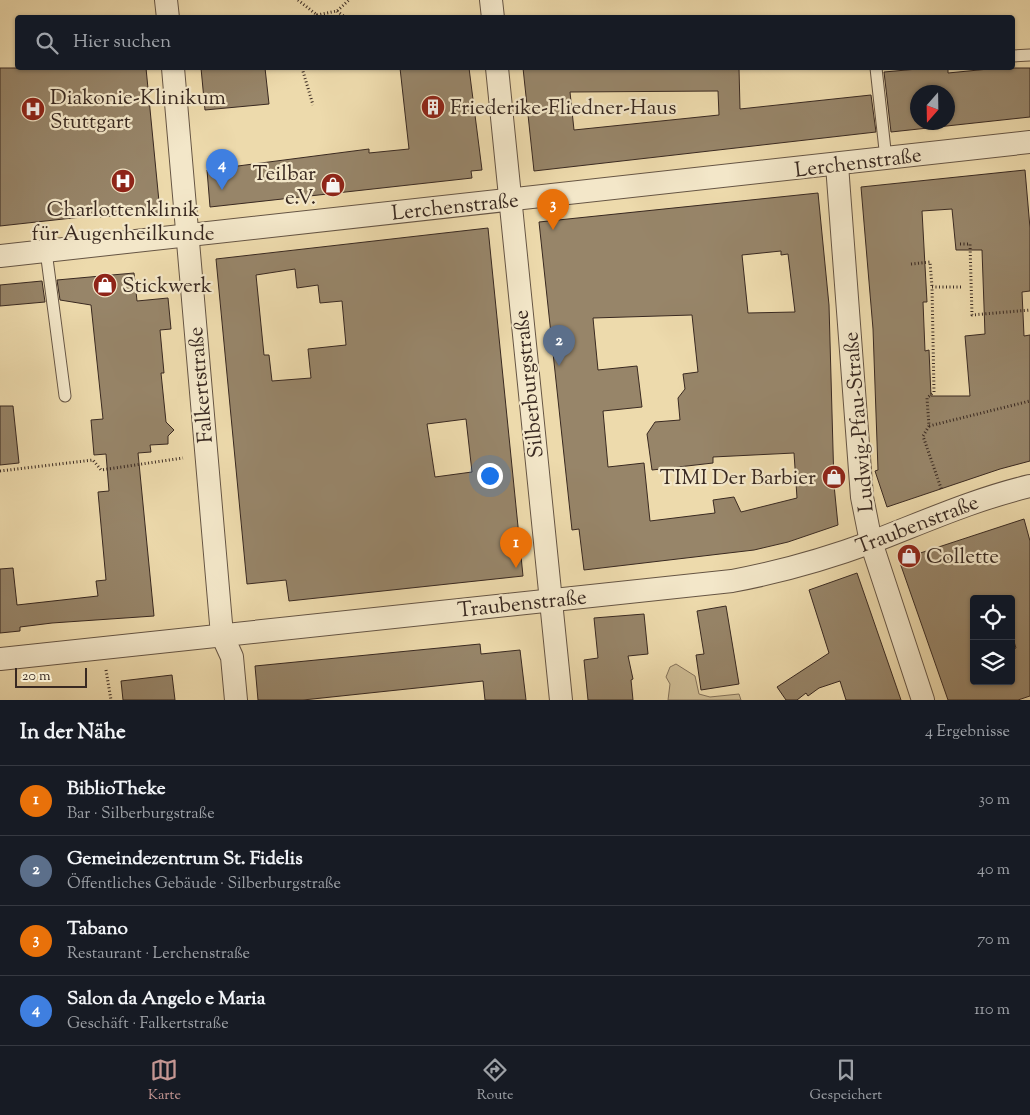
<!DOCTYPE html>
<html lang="de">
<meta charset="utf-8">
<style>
body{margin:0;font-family:"Sorts Mill Goudy",serif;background:#242831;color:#f1f3f6}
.controls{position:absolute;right:15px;bottom:15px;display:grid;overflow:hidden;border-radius:5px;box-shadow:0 1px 4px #0004}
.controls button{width:45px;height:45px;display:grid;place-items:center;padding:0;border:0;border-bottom:1px solid #363941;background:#171b24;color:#f1f3f6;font:25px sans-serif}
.compass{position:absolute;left:910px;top:85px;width:45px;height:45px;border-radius:50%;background:#171b24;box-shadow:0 1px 4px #0004;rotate:200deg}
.scale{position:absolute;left:15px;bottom:12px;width:72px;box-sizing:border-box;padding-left:5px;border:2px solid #392921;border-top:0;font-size:14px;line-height:18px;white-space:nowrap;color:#392921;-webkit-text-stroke:4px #f3e7c9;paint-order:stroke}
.you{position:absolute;left:489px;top:475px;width:18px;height:18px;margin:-12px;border:4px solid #fff;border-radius:50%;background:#1a73e8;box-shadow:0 0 0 8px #1a73e833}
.badge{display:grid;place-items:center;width:32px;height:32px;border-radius:50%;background:#c59692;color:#fff;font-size:16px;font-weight:700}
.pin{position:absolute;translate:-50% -41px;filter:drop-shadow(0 1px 2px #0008)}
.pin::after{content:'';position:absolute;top:26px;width:18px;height:15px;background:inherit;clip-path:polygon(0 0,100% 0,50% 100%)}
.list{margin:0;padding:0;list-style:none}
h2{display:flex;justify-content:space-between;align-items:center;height:65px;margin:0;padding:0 20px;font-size:21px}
h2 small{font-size:16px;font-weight:400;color:#9ea1a6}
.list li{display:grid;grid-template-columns:32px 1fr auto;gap:15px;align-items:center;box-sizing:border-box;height:70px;padding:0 20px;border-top:1px solid #363941}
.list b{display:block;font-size:19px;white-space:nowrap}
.list p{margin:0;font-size:16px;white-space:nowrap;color:#9ea1a6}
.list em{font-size:16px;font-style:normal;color:#9ea1a6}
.icon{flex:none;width:28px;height:28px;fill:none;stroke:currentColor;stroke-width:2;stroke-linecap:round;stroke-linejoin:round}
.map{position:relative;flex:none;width:1030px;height:700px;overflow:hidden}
.search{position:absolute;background:#171b24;box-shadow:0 1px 4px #0004;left:15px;right:15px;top:15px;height:55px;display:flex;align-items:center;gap:12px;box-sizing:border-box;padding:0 18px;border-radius:5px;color:#9ea1a6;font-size:19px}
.sheet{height:345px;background:#171b24}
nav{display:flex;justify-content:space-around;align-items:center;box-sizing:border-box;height:70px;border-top:1px solid #363941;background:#171b24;font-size:14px;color:#9ea1a6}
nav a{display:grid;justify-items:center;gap:2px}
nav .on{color:#c59692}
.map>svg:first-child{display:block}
</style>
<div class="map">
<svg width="1030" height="700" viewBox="0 0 1030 700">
<rect width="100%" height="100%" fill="#eddaac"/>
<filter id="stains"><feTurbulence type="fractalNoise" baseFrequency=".004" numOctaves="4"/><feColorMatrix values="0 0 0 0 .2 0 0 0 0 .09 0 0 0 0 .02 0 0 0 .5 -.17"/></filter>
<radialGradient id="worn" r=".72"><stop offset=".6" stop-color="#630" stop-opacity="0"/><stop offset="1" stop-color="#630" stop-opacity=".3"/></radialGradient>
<polygon fill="#cebc94" stroke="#84725a" points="676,664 695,676 699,694 710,697 739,694 741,700 668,700 670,684 666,677 670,667"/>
<g fill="#978569" stroke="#392921" fill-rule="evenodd">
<polygon points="0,68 146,68 160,212 100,217 100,215 0,226"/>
<polygon points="201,68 265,68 269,104 205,110"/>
<polygon points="400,68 469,68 482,170 471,171 472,178 210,207 207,170 369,149 369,153 409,149"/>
<path d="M 523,68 L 739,68 L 740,109 L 871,95 L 876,132 L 534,171 ZM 718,91 L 719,115 L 574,130 L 570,92 Z"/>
<path d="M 929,68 L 948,68 L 948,73 L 999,68 L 1030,68 L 1030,117 L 891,132 L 884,72 ZM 918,92 L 948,92 L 948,122 L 918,122 Z"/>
<path d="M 1025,170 L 1030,228 L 1030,291 L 1022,292 L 1024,336 L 1030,335 L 1030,461 L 1000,469 L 887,507 L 875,471 L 878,470 L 873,329 L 861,187 ZM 952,209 L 956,250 L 982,250 L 985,334 L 965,336 L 970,396 L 931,396 L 929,350 L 925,351 L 923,302 L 927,302 L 922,211 Z"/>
<path d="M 818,193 L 829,305 L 834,485 L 838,525 L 788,542 L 754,550 L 584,570 L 579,529 L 572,530 L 539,222 ZM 781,251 L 781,255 L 788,254 L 795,312 L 748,313 L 742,255 ZM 692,315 L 698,372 L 683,374 L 685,389 L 678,398 L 680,420 L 655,422 L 647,434 L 652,470 L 713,463 L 713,457 L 794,453 L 797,498 L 741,512 L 734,497 L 713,500 L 715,513 L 650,521 L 644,463 L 608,467 L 603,411 L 642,407 L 637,366 L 598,370 L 593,318 Z"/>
<path d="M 488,228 L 523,576 L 289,601 L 286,580 L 247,584 L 216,259 ZM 295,269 L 297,288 L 318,285 L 320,303 L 342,301 L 346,345 L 308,349 L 311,378 L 272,381 L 269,355 L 264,355 L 256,275 ZM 466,419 L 472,472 L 435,477 L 427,424 Z"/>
<polygon points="134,273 137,301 168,298 171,329 160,330 164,373 161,373 166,422 174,430 168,436 168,444 150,445 151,452 138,453 154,616 52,623 20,627 20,631 0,633 0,569 13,568 17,605 98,596 96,581 106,580 98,492 109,491 106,454 94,455 91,420 103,419 91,305 60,300 57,280"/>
<polygon points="42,281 45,302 0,306 0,285"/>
<polygon points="0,406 13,406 19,463 0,465"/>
<path d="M 1024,519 L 1030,541 L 1030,696 L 1018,700 L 948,700 L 899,560 ZM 974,599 L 1011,599 L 1011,632 L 1016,648 L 1011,650 L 1011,681 L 974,681 Z"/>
<polygon points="857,573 901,700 846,700 840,681 819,688 808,696 806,693 797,700 786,700 777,687 829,653 809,590"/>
<polygon points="726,606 739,684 701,690 696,655 704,654 697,611"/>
<polygon points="644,614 648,654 628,656 633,679 631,680 633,700 588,700 584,660 598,658 594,618"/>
<polygon points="480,644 481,654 520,650 526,700 485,700 483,681 303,700 258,700 255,666"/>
<polygon points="172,675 175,700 123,700 121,681"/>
</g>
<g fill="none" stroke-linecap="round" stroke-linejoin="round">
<g stroke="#654" stroke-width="13">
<g id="service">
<polyline points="1012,56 1030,55"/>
<polyline points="876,68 886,159"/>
<polyline points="46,251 65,396"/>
</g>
</g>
<g stroke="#654" stroke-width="24">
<g id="minor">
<polyline points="166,0 168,18"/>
<polyline points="491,0 493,18"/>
<polyline points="173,68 222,635 232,657 236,700"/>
<polyline points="497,68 561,700"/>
<polyline points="837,165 862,497 871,542 923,700"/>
<polyline points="0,256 1030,142"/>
<path d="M 0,659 L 732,581 C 780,572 826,559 872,542 C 924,522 975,499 1030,486"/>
</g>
</g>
<g stroke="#392921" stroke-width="3" stroke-dasharray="1 2.5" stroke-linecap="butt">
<polyline points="298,0 317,15"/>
<polyline points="337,11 346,18"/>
<polyline points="315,18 317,15 337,11 349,0"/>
<polyline points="302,68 313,105"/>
<polyline points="960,244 970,244 972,315 1030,310"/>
<polyline points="911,264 930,262 932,287"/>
<polyline points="961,287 932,287 934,392 927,398 929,426 1030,401"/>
<polyline points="929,426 923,436 942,491"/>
<polyline points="0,471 93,460 101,470 183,458"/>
<polyline points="106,670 111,700"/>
</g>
<use href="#service" stroke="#f3e7c9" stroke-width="11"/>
<use href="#minor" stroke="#f3e7c9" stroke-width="22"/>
</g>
<defs>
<g id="building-disc" transform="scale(1.25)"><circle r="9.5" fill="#8f2418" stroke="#f3e7c9"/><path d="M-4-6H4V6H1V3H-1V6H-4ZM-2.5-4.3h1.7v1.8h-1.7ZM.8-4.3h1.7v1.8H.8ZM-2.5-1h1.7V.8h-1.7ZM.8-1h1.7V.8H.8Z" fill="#fff"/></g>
<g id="hospital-disc" transform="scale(1.25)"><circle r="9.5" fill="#8f2418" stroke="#f3e7c9"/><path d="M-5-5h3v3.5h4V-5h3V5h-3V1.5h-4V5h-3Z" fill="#fff"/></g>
<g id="shop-disc" transform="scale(1.25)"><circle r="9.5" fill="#8f2418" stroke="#f3e7c9"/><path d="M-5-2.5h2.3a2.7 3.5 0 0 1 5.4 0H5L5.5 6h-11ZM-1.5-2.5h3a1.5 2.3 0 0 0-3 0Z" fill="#fff"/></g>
</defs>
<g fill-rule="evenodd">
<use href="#building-disc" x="433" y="107"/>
<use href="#hospital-disc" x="33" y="109"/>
<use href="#hospital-disc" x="123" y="181"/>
<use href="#shop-disc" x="333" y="185"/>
<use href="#shop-disc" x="105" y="285"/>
<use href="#shop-disc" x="834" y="477"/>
<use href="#shop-disc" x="909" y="556"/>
</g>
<g text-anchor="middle" stroke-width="4.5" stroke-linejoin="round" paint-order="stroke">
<g font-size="21" fill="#392921" stroke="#f3e7c9" text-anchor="start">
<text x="50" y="104">Diakonie-Klinikum<tspan x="50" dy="24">Stuttgart</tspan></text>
<text x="450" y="114">Friederike-Fliedner-Haus</text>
<text x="316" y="180" text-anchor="end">Teilbar<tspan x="316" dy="24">e.V.</tspan></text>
<text x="123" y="216" text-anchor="middle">Charlottenklinik<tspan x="123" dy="24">für Augenheilkunde</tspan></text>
<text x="122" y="292">Stickwerk</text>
<text x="816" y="484" text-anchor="end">TIMI Der Barbier</text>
<text x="926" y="563">Collette</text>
</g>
<g font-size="21" fill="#392921" stroke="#f3e7c9">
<text transform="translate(858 162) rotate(-7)" y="7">Lerchenstraße</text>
<text transform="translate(455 206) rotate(-6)" y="7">Lerchenstraße</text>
<text transform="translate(528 384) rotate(-96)" y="7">Silberburgstraße</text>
<text transform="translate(200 385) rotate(-95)" y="7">Falkertstraße</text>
<text transform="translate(858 422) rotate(-95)" y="7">Ludwig-Pfau-Straße</text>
<text transform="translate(917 524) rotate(-21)" y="7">Traubenstraße</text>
<text transform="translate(522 603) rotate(-6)" y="7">Traubenstraße</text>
</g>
</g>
<rect width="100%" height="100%" filter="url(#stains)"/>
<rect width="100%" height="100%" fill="url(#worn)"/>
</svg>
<div class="controls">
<button><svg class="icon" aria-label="locate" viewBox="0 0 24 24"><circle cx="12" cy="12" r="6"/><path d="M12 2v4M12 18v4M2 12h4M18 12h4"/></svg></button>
<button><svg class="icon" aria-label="layers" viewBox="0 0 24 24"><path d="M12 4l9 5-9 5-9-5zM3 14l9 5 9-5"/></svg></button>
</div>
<svg class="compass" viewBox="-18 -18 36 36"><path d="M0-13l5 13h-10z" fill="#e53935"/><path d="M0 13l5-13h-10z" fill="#9ea1a6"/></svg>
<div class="scale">20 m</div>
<div class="you"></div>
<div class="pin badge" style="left:516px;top:568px;background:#e8710a">1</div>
<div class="pin badge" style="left:559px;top:366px;background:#5c6f8a">2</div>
<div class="pin badge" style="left:553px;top:230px;background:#e8710a">3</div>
<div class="pin badge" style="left:222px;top:190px;background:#3f7fe0">4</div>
<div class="search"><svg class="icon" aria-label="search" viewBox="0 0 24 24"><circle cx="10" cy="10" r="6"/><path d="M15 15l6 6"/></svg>Hier suchen</div>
</div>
<section class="sheet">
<h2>In der Nähe<small>4 Ergebnisse</small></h2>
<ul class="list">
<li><span class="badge" style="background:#e8710a">1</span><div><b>BiblioTheke</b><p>Bar · Silberburgstraße</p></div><em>30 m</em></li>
<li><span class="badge" style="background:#5c6f8a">2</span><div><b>Gemeindezentrum St. Fidelis</b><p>Öffentliches Gebäude · Silberburgstraße</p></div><em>40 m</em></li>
<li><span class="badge" style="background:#e8710a">3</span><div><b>Tabano</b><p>Restaurant · Lerchenstraße</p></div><em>70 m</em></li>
<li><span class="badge" style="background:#3f7fe0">4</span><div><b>Salon da Angelo e Maria</b><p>Geschäft · Falkertstraße</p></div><em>110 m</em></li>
</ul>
</section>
<nav>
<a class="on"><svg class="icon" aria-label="map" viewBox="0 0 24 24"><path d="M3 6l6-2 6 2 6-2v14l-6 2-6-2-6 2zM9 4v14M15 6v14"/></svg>Karte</a>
<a><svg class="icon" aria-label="directions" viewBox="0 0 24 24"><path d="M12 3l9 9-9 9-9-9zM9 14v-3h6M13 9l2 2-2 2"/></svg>Route</a>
<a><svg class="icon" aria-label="saved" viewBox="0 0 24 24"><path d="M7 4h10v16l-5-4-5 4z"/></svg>Gespeichert</a>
</nav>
